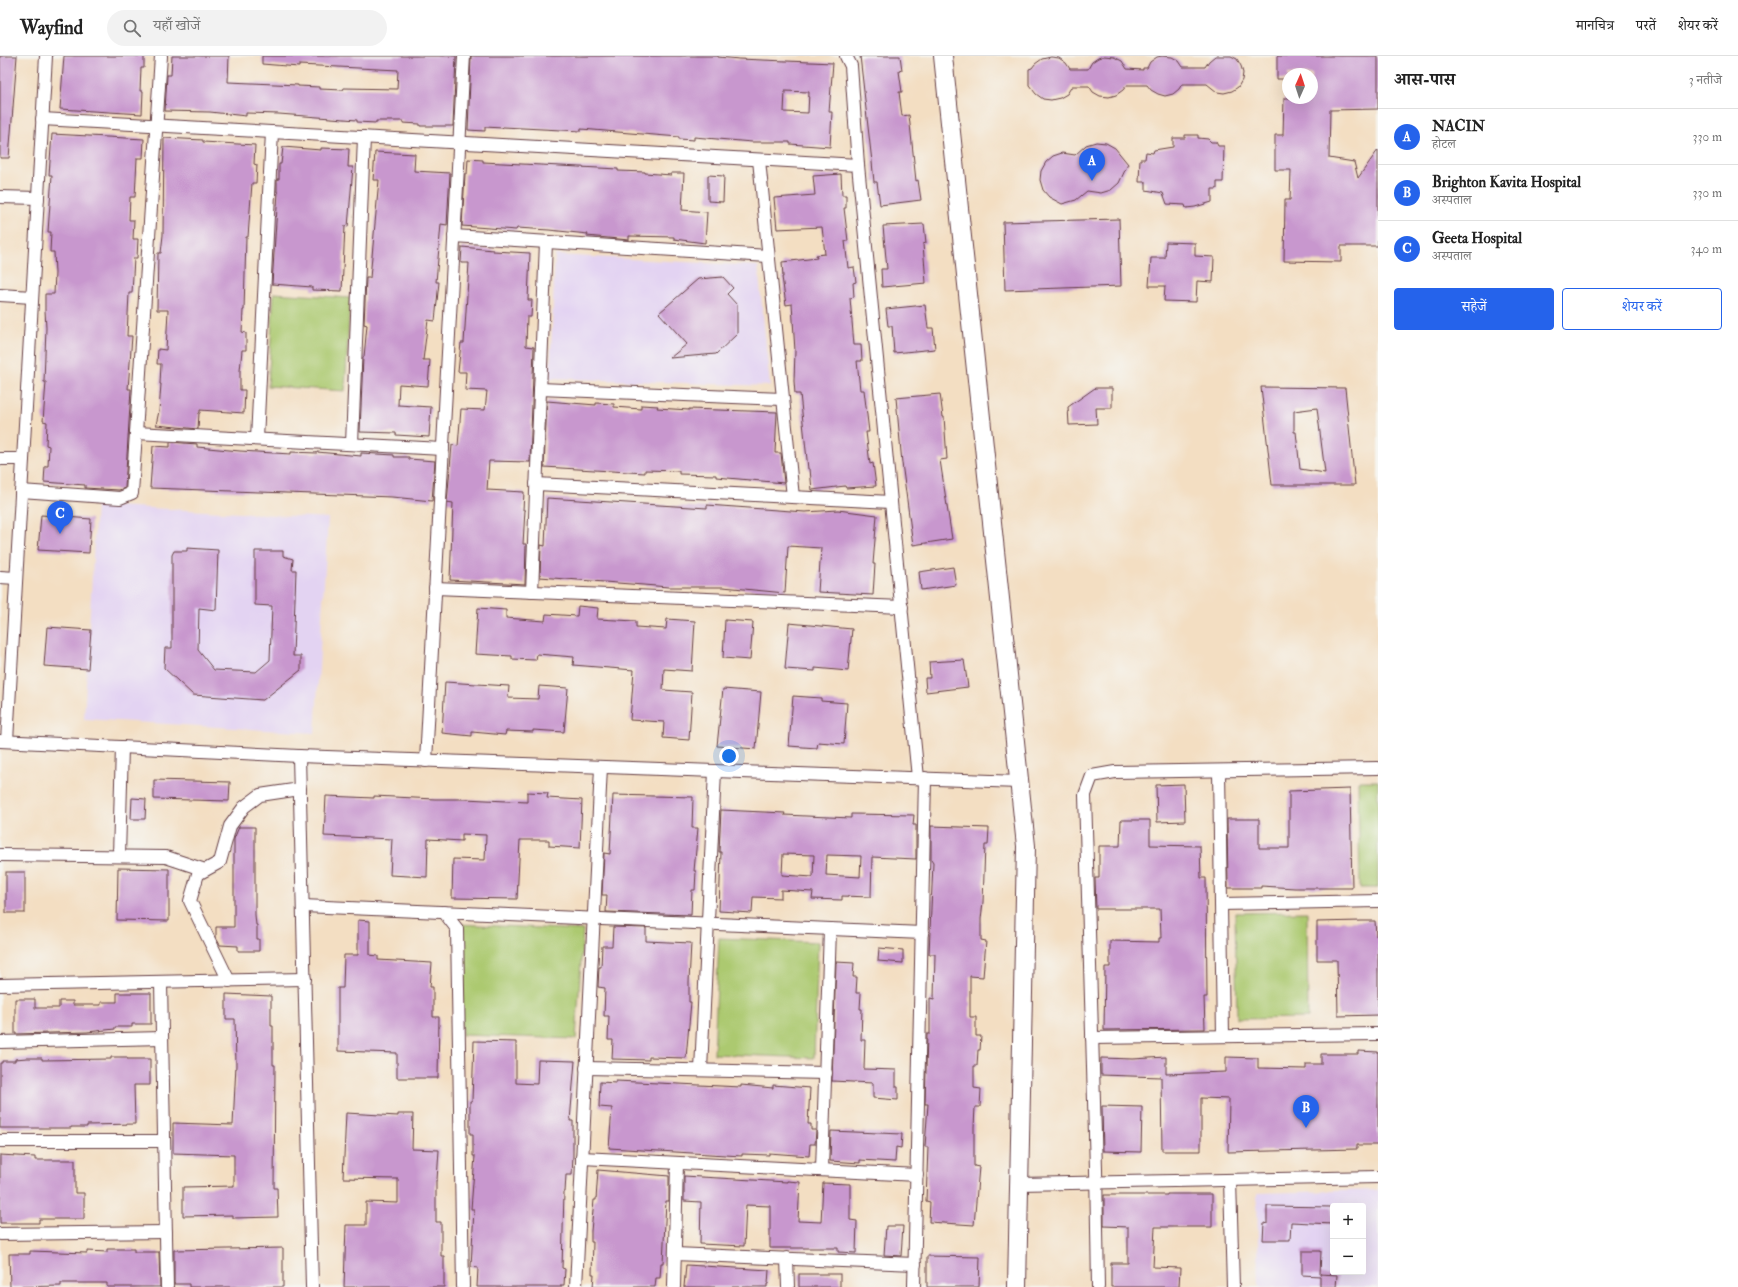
<!DOCTYPE html>
<html lang="hi">
<meta charset="utf-8">
<style>
body{margin:0;font-family:"IM FELL Double Pica","Noto Serif Devanagari",serif;background:#f2f2f2;color:#222}
.controls{position:absolute;right:12px;bottom:12px;display:grid;overflow:hidden;border-radius:4px;box-shadow:0 4px 16px #0002}
.controls button{width:36px;height:36px;display:grid;place-items:center;padding:0;border:0;border-bottom:1px solid #e0e0e0;background:#fff;color:#222;font:20px sans-serif}
.compass{position:absolute;left:1282px;top:12px;width:36px;height:36px;border-radius:50%;background:#fff;box-shadow:0 4px 16px #0002;rotate:3deg}
.you{position:absolute;left:729px;top:700px;width:14px;height:14px;margin:-10px;border:3px solid #fff;border-radius:50%;background:#1a73e8;box-shadow:0 0 0 6px #1a73e833}
.badge{display:grid;place-items:center;width:26px;height:26px;border-radius:50%;background:#2563eb;color:#fff;font-size:13px;font-weight:700}
.pin{position:absolute;translate:-50% -33px;filter:drop-shadow(0 1px 2px #0008)}
.pin::after{content:'';position:absolute;top:21px;width:14px;height:12px;background:inherit;clip-path:polygon(0 0,100% 0,50% 100%)}
.list{margin:0;padding:0;list-style:none}
h2{display:flex;justify-content:space-between;align-items:center;height:52px;margin:0;padding:0 16px;font-size:17px}
h2 small{font-size:13px;font-weight:400;color:#767676}
.list li{display:grid;grid-template-columns:26px 1fr auto;gap:12px;align-items:center;box-sizing:border-box;height:56px;padding:0 16px;border-top:1px solid #e0e0e0}
.list b{display:block;font-size:15px;white-space:nowrap}
.list p{margin:0;font-size:13px;white-space:nowrap;color:#767676}
.list em{font-size:13px;font-style:normal;color:#767676}
.actions{display:flex;gap:8px;padding:12px 16px}
.actions a{flex:1;padding:9px 0;border:1px solid #2563eb;border-radius:4px;text-align:center;font-size:14px;color:#2563eb}
.actions .main{background:#2563eb;color:#fff}
.icon{flex:none;width:22px;height:22px;fill:none;stroke:currentColor;stroke-width:2;stroke-linecap:round;stroke-linejoin:round}
.map{position:relative;flex:none;width:1378px;height:1231px;overflow:hidden}
header{display:flex;align-items:center;gap:24px;box-sizing:border-box;height:56px;padding:0 20px;background:#fff;border-bottom:1px solid #e0e0e0}
header strong{font-size:19px}
nav{display:flex;gap:22px;margin-inline-start:auto;font-size:14px}
.search{width:280px;height:36px;background:#f2f2f2;display:flex;align-items:center;gap:10px;box-sizing:border-box;padding:0 14px;border-radius:22px;color:#767676;font-size:15px}
main{display:flex}
aside{flex:1;background:#fff}
.map>svg:first-child{display:block}
</style>
<header>
<strong>Wayfind</strong>
<div class="search"><svg class="icon" aria-label="search" viewBox="0 0 24 24"><circle cx="10" cy="10" r="6"/><path d="M15 15l6 6"/></svg>यहाँ खोजें</div>
<nav><a>मानचित्र</a><a>परतें</a><a>शेयर करें</a></nav>
</header>
<main>
<div class="map">
<svg width="1378" height="1231" viewBox="0 0 1378 1231">
<rect width="100%" height="100%" fill="#f6f6f2"/>
<filter id="ink" filterUnits="userSpaceOnUse"><feTurbulence type="fractalNoise" baseFrequency=".025" numOctaves="2"/><feDisplacementMap in="SourceGraphic" scale="8" xChannelSelector="R" yChannelSelector="G"/><feConvolveMatrix kernelMatrix="1 2 1 2 8 2 1 2 1" color-interpolation-filters="sRGB"/></filter>
<filter id="wash" filterUnits="userSpaceOnUse"><feTurbulence type="fractalNoise" baseFrequency=".012" numOctaves="4" result="noise"/><feDisplacementMap in="SourceGraphic" scale="16" xChannelSelector="R" yChannelSelector="G"/><feGaussianBlur stdDeviation="0.9" result="paint"/><feColorMatrix in="noise" values="0 0 0 0 0 0 0 0 0 0 0 0 0 0 0 0 0 1.4 0 .05"/><feComposite in="paint" operator="in"/></filter>
<g filter="url(#wash)">
<rect width="100%" height="100%" fill="#f3dec2"/>
<g fill="#e3d3f2" fill-rule="evenodd">
<polygon points="555,199 758,210 770,330 550,322"/>
<polygon points="96,449 328,462 315,677 84,663"/>
<path d="M 1378,1134 L 1378,1231 L 1259,1231 L 1257,1137 ZM 1333,1150 L 1363,1150 L 1363,1216 L 1333,1216 Z"/>
</g>
<g fill="#acc970" stroke="#7b744e">
<polygon points="274,237 350,242 345,335 268,330"/>
<polygon points="1358,725 1378,725 1378,832 1360,832"/>
<polygon points="1307,856 1308,962 1237,963 1235,857"/>
<polygon points="457,868 583,874 576,983 462,979"/>
<polygon points="719,882 818,886 814,1002 714,998"/>
</g>
<g id="blocks">
<g fill="#c897ce" fill-rule="evenodd">
<polygon points="0,0 17,0 9,102 0,102"/>
<polygon points="64,0 144,0 144,12 141,12 140,35 143,35 142,58 60,53"/>
<polygon points="172,0 229,0 228,26 298,29 298,30 319,31 319,33 343,34 344,32 397,33 398,14 299,9 299,11 262,8 262,0 456,0 453,70 420,70 420,68 403,67 403,65 376,65 376,67 357,66 357,64 279,58 246,57 246,60 210,56 165,55 167,19 171,19"/>
<path d="M 471,0 L 718,0 L 718,1 L 739,3 L 833,7 L 829,56 L 832,56 L 830,91 L 790,88 L 790,86 L 752,86 L 694,81 L 694,84 L 679,83 L 679,81 L 581,73 L 581,75 L 503,71 L 502,72 L 485,71 L 485,75 L 468,74 ZM 785,35 L 809,36 L 808,57 L 784,56 Z"/>
<polygon points="860,0 900,0 902,14 899,15 902,36 899,36 902,60 909,59 916,125 918,124 921,144 880,149 877,126 874,126 872,106"/>
<polygon points="1104,0 1114,1 1122,5 1127,13 1143,14 1143,12 1147,12 1150,6 1157,1 1162,0 1172,1 1179,5 1183,11 1205,11 1209,5 1215,0 1231,0 1237,3 1241,10 1243,17 1242,24 1238,31 1232,35 1224,37 1217,36 1207,28 1182,28 1179,33 1173,38 1165,40 1158,38 1151,34 1147,29 1127,29 1123,34 1116,39 1109,41 1100,40 1093,36 1089,30 1072,30 1067,38 1060,42 1051,44 1043,43 1036,38 1029,29 1029,13 1032,12 1035,8 1042,3 1051,1 1059,2 1066,7 1070,13 1088,13 1092,6 1098,2"/>
<polygon points="1277,0 1378,0 1378,53 1330,54 1329,102 1354,106 1358,122 1378,94 1378,190 1341,190 1341,206 1284,205 1285,144 1290,144 1291,114 1275,114 1275,79 1283,79 1284,42 1312,42 1312,18 1288,18 1288,23 1277,23"/>
<polygon points="52,78 144,83 143,102 137,102 135,141 130,141 129,164 134,164 133,183 138,183 137,202 134,202 132,237 129,237 127,280 132,280 128,333 131,333 125,432 119,434 85,432 85,429 44,426 45,410 48,410 49,390 46,389 47,366 43,365 46,326 44,326 46,272 45,254 45,238 54,238 55,217 54,196 50,196 51,176 48,176 52,119 49,119"/>
<polygon points="1185,79 1198,79 1198,82 1208,83 1211,86 1216,86 1218,90 1224,90 1223,126 1217,126 1217,133 1212,133 1212,146 1195,151 1186,152 1185,149 1167,148 1163,137 1146,134 1146,126 1139,126 1140,103 1145,103 1146,96 1153,97 1154,94 1173,91 1173,82 1185,82"/>
<polygon points="164,82 203,84 203,86 255,89 254,108 257,109 256,127 252,127 248,181 246,181 244,254 243,254 242,276 246,277 246,294 242,294 240,315 240,334 245,334 244,357 200,354 200,357 199,357 198,373 156,369 159,355 161,328 160,328 161,308 157,308 158,293 166,294 168,254 157,254 158,197 161,197 163,179"/>
<polygon points="1096,86 1106,87 1115,92 1128,108 1119,127 1111,134 1101,137 1087,135 1076,144 1062,148 1049,141 1043,134 1040,124 1041,115 1046,106 1053,100 1062,97 1075,99 1086,89"/>
<polygon points="283,91 321,94 321,92 349,93 348,111 353,111 348,171 345,170 342,235 312,234 312,231 272,228 278,136 277,136 277,123 279,123 279,108 281,108"/>
<polygon points="375,96 415,98 414,115 450,117 447,169 441,168 436,226 439,226 435,265 428,264 423,304 430,304 428,330 399,328 398,349 431,351 429,381 396,379 396,377 360,376 363,301 364,301 367,269 364,268 366,222 370,222 379,124 373,124"/>
<polygon points="468,103 483,104 483,106 618,113 618,115 645,116 645,117 671,119 671,117 684,117 682,154 707,156 705,187 674,183 674,181 629,180 629,184 587,180 588,178 549,174 517,172 516,174 462,170 465,118 467,118"/>
<polygon points="841,118 842,139 846,139 846,152 844,152 848,185 845,185 848,212 854,211 856,226 853,227 854,241 850,242 854,289 861,289 862,305 857,305 860,334 864,334 869,376 866,376 870,408 873,407 876,430 846,432 845,430 812,434 810,413 808,413 800,338 795,338 794,325 795,295 792,248 786,249 782,221 783,221 782,206 817,202 816,199 825,198 822,171 777,173 774,142 815,139 813,120"/>
<polygon points="708,119 724,120 723,146 708,145"/>
<polygon points="1119,163 1121,230 1005,234 1003,166"/>
<polygon points="924,168 926,187 923,188 926,227 882,231 881,213 887,213 883,170"/>
<polygon points="1166,186 1195,187 1195,200 1214,201 1213,226 1197,225 1196,246 1164,245 1165,230 1149,230 1151,202 1165,202"/>
<polygon points="462,191 493,194 493,195 530,197 528,244 532,244 531,261 527,261 526,290 534,291 530,406 489,405 487,434 524,436 523,454 525,454 523,488 526,488 525,528 450,524 453,447 447,446 452,389 458,390 461,353 485,354 487,335 465,334 466,316 458,316 461,287 464,287 469,207 461,207"/>
<polygon points="723,221 733,232 727,238 737,249 737,278 716,298 670,302 687,288 659,257 698,223"/>
<polygon points="925,249 928,272 933,272 935,293 894,297 892,270 888,270 886,253"/>
<path d="M 1261,331 L 1345,332 L 1355,429 L 1272,429 ZM 1317,352 L 1325,417 L 1300,413 L 1296,376 L 1294,376 L 1294,355 Z"/>
<polygon points="1095,332 1112,332 1112,352 1096,352 1097,368 1069,369 1068,351"/>
<polygon points="940,338 943,361 944,361 947,403 940,404 952,483 913,489 902,407 896,342"/>
<polygon points="547,345 596,349 596,347 614,348 614,351 641,353 641,349 658,350 657,352 689,354 689,353 777,356 775,397 781,397 784,427 716,421 716,419 679,418 679,415 645,414 645,417 544,411"/>
<polygon points="170,386 197,388 197,391 240,395 291,398 291,396 317,397 317,396 361,400 361,397 394,399 394,401 409,401 409,403 435,405 432,445 392,441 314,438 150,432 153,390 170,391"/>
<polygon points="547,442 707,452 707,449 805,456 838,454 877,459 873,508 875,508 873,539 818,536 821,492 788,490 785,537 723,531 669,531 540,521 541,489 545,490"/>
<polygon points="41,459 91,463 89,497 38,494"/>
<polygon points="187,492 218,494 216,554 199,552 198,594 214,614 256,616 270,604 272,550 255,549 255,495 283,495 283,500 293,503 292,514 296,514 293,600 301,600 301,614 263,644 193,639 164,612 165,592 172,592 172,499 174,495 187,495"/>
<polygon points="953,511 956,529 921,534 919,516"/>
<polygon points="578,550 598,552 597,563 636,565 636,571 666,573 667,563 695,565 692,615 664,613 663,634 692,636 689,684 663,682 664,666 630,664 634,614 573,609 574,601 537,598 536,604 512,603 512,600 475,598 478,552 506,554 506,562 545,565 546,558 577,560"/>
<polygon points="725,564 753,566 750,604 723,602"/>
<polygon points="789,567 852,573 848,615 815,612 815,615 785,613"/>
<polygon points="47,571 91,574 88,613 44,610"/>
<polygon points="964,604 968,631 926,636 925,622 930,622 929,606"/>
<polygon points="445,626 509,630 508,642 538,643 539,630 568,632 564,676 533,674 533,676 506,675 505,679 472,676 472,680 442,677"/>
<polygon points="723,633 761,636 756,693 717,690"/>
<polygon points="793,640 821,642 821,645 847,647 844,688 818,686 817,692 789,690"/>
<polygon points="154,724 230,726 229,745 154,743"/>
<polygon points="1184,728 1185,765 1157,766 1156,729"/>
<polygon points="1350,733 1352,832 1295,832 1261,830 1261,832 1228,832 1227,763 1259,763 1259,792 1289,792 1289,735"/>
<polygon points="527,736 548,737 547,742 582,744 580,792 549,790 549,784 520,784 517,843 452,842 453,803 485,804 486,779 462,778 462,785 428,783 427,821 390,819 392,783 324,780 326,740 374,742 374,740 435,743 465,743 527,746"/>
<polygon points="613,739 693,741 692,772 698,772 694,815 696,815 695,834 692,834 691,859 606,856 607,839 602,839 604,797 610,798"/>
<polygon points="132,742 146,743 145,763 131,763"/>
<path d="M 721,754 L 785,757 L 784,759 L 851,762 L 851,758 L 914,759 L 913,769 L 916,769 L 916,803 L 872,801 L 871,841 L 842,840 L 842,844 L 812,843 L 813,836 L 781,834 L 781,842 L 753,841 L 752,857 L 719,855 L 721,796 L 719,796 ZM 783,798 L 814,799 L 813,821 L 782,819 ZM 827,799 L 861,800 L 860,821 L 826,819 Z"/>
<polygon points="1121,764 1150,764 1150,789 1200,790 1201,822 1206,822 1207,941 1204,941 1205,973 1104,974 1105,911 1110,911 1110,885 1159,886 1159,882 1161,882 1160,853 1096,853 1095,822 1099,822 1099,790 1120,790"/>
<polygon points="931,770 989,772 988,789 985,789 983,846 981,863 981,884 986,885 983,921 970,920 970,961 976,961 976,980 981,980 980,994 978,994 977,1010 974,1010 974,1032 981,1033 980,1051 975,1051 974,1071 974,1110 979,1111 974,1169 929,1166 930,1146 926,1145 928,1091 925,1091 928,1048 925,1048 927,978 930,978 930,942 934,943 935,898 929,898 933,807 931,804"/>
<polygon points="239,771 255,771 255,859 256,869 257,869 257,883 259,883 259,895 238,895 238,890 220,889 216,882 216,871 234,871 234,783"/>
<polygon points="118,812 169,813 169,865 117,864"/>
<rect x="6" y="816" width="19" height="41"/>
<polygon points="358,864 370,865 370,899 378,900 378,904 432,907 430,931 433,931 433,961 439,961 438,1022 397,1022 397,997 338,995 338,932 343,932 344,899 358,899"/>
<polygon points="1361,865 1375,865 1376,880 1378,880 1378,959 1338,960 1337,904 1317,904 1317,866"/>
<polygon points="613,871 646,872 646,885 691,887 689,926 689,946 691,946 686,1002 649,1001 649,1004 612,1003 613,984 608,984 609,960 604,960 605,932 598,931 599,911 601,911 602,890 612,890"/>
<polygon points="879,892 903,894 903,907 878,905"/>
<polygon points="836,906 854,907 853,921 857,921 856,937 861,937 860,953 862,953 861,984 865,984 864,1013 896,1014 896,1031 898,1031 898,1044 873,1042 873,1027 832,1025"/>
<polygon points="117,937 151,937 151,968 132,968 132,971 115,971 115,973 87,976 15,978 15,943 35,943 35,952 59,952 59,945 73,945 73,949 101,949 101,946 117,946"/>
<polygon points="226,938 271,940 271,970 273,970 273,1009 275,1009 274,1132 277,1132 278,1161 233,1162 233,1159 183,1160 183,1131 234,1130 234,1099 173,1097 173,1067 233,1069 236,1009 235,963 226,963"/>
<polygon points="474,985 516,986 516,1027 537,1028 538,1004 575,1005 570,1065 573,1065 573,1100 572,1119 566,1119 565,1136 564,1136 562,1212 565,1213 564,1229 561,1229 561,1231 477,1231 478,1212 471,1211 474,1153 471,1153 475,1100 473,1100 473,1078 470,1078 470,1045 472,1045"/>
<polygon points="1358,995 1378,996 1378,1089 1357,1089 1357,1093 1228,1096 1229,1043 1201,1042 1201,1095 1162,1095 1161,1021 1101,1019 1101,1002 1133,1003 1166,1001 1166,1018 1226,1016 1226,1001 1258,1002 1258,1012 1306,1013 1306,1008 1321,1008 1321,998 1358,998"/>
<polygon points="111,1001 127,1001 127,1003 150,1003 150,1029 134,1029 135,1068 87,1069 87,1071 71,1071 71,1072 0,1072 0,1007 2,1007 2,1005 15,1005 15,1003 27,1002 42,1002 42,1004 111,1003"/>
<polygon points="616,1025 741,1031 741,1029 773,1032 773,1029 810,1032 808,1068 811,1068 811,1074 816,1074 815,1088 810,1088 809,1100 769,1097 769,1099 742,1098 742,1100 609,1092 612,1052 599,1051 600,1026 616,1027"/>
<polygon points="1102,1050 1142,1051 1141,1096 1103,1095"/>
<polygon points="346,1057 398,1060 398,1058 413,1058 412,1093 439,1094 437,1124 436,1124 436,1166 441,1166 441,1200 444,1200 444,1231 344,1231 346,1169 366,1169 366,1146 398,1147 398,1123 343,1122"/>
<polygon points="831,1075 902,1078 901,1092 896,1091 895,1106 860,1104 860,1107 830,1105"/>
<polygon points="0,1099 35,1101 35,1104 75,1104 75,1137 84,1137 84,1163 39,1163 39,1167 0,1167"/>
<polygon points="598,1114 669,1120 669,1145 666,1145 663,1207 661,1207 660,1222 656,1222 655,1231 593,1231 594,1218 592,1218 593,1186 591,1186 591,1175 594,1144 596,1144"/>
<polygon points="684,1120 787,1126 787,1125 800,1126 798,1165 821,1166 823,1127 850,1128 850,1164 857,1165 856,1197 838,1196 838,1192 770,1192 770,1150 746,1149 744,1190 700,1188 701,1146 684,1145"/>
<polygon points="1167,1138 1212,1138 1212,1171 1155,1171 1153,1211 1180,1212 1179,1231 1111,1231 1111,1207 1128,1207 1128,1171 1104,1170 1104,1139 1167,1139"/>
<polygon points="1267,1150 1332,1151 1332,1168 1291,1166 1290,1184 1263,1184 1264,1167 1267,1168"/>
<polygon points="886,1170 903,1170 901,1200 884,1199"/>
<polygon points="283,1192 283,1231 189,1231 189,1228 174,1228 174,1194"/>
<polygon points="107,1193 134,1193 134,1196 159,1196 160,1231 107,1231 107,1227 61,1227 61,1230 10,1231 9,1198 30,1198 30,1195 87,1197 87,1195 107,1196"/>
<polygon points="1302,1195 1321,1195 1320,1218 1337,1219 1336,1231 1320,1231 1320,1220 1302,1219"/>
<polygon points="927,1200 980,1201 979,1231 927,1231"/>
<polygon points="686,1209 769,1214 768,1228 767,1228 767,1231 684,1231"/>
<rect x="799" y="1218" width="41" height="13"/>
</g>
</g>
</g>
<g filter="url(#ink)">
<use href="#blocks" fill-opacity="0" stroke="#633c42" stroke-width="1"/>
<g fill="none" stroke-linecap="round" stroke-linejoin="round">
<g stroke="#633c42" stroke-width="14">
<g id="street">
<polyline points="846,0 851,10 858,109 918,722"/>
<polyline points="42,63 858,109"/>
<polyline points="759,104 793,441"/>
<polyline points="0,141 38,142"/>
<polyline points="454,180 768,200"/>
<polyline points="0,239 32,241"/>
<polyline points="540,333 783,343"/>
<polyline points="136,377 443,393"/>
<polyline points="257,383 272,76"/>
<polyline points="352,388 364,81"/>
<polyline points="0,403 23,403"/>
<polyline points="536,428 891,446"/>
<polyline points="21,435 120,442 132,437 161,0"/>
<polyline points="0,521 16,522"/>
<polyline points="435,532 902,551"/>
<polyline points="532,536 546,186"/>
<polyline points="0,685 299,700 1019,726"/>
<polyline points="7,685 46,0"/>
<polyline points="299,700 312,1231"/>
<polyline points="426,705 464,0"/>
<polyline points="1219,715 1223,980"/>
<polyline points="0,799 166,801 205,814"/>
<polyline points="119,800 122,691"/>
<polyline points="1221,848 1378,845"/>
<polyline points="303,850 922,877"/>
<polyline points="444,856 457,873 463,1231"/>
<polyline points="229,925 190,845 198,818 220,806 230,770 244,751 260,739 300,733"/>
<polyline points="161,927 167,1231"/>
<polyline points="0,929 305,923"/>
<polyline points="1092,982 1378,978"/>
<polyline points="0,986 162,982"/>
<polyline points="586,1012 826,1017"/>
<polyline points="701,1014 715,715"/>
<polyline points="0,1085 164,1085"/>
<polyline points="582,1102 917,1119"/>
<polyline points="822,1114 830,873"/>
<polyline points="1230,1124 1233,1231"/>
<polyline points="1019,1128 1378,1121"/>
<polyline points="0,1178 166,1176"/>
<polyline points="675,1198 915,1208"/>
<polyline points="787,1202 788,1231"/>
<polyline points="576,1231 601,711"/>
<polyline points="674,1231 677,1107"/>
<polyline points="914,1231 925,722"/>
<polyline points="1098,1231 1096,1113 1085,739 1092,720 1115,716 1378,712"/>
</g>
</g>
<g stroke="#633c42" stroke-width="20">
<polyline id="secondary" points="943,0 1026,790 1017,1231"/>
</g>
<use href="#street" stroke="#fff" stroke-width="12"/>
<use href="#secondary" stroke="#fff" stroke-width="18"/>
</g>
</g>
</svg>
<div class="controls">
<button>+</button>
<button>−</button>
</div>
<svg class="compass" viewBox="-18 -18 36 36"><path d="M0-13l5 13h-10z" fill="#e53935"/><path d="M0 13l5-13h-10z" fill="#767676"/></svg>
<div class="you"></div>
<div class="pin badge" style="left:1092px;top:125px">A</div>
<div class="pin badge" style="left:1306px;top:1072px">B</div>
<div class="pin badge" style="left:60px;top:478px">C</div>
</div>
<aside>
<h2>आस-पास<small>3 नतीजे</small></h2>
<ul class="list">
<li><span class="badge">A</span><div><b>NACIN</b><p>होटल</p></div><em>330 m</em></li>
<li><span class="badge">B</span><div><b>Brighton Kavita Hospital</b><p>अस्पताल</p></div><em>330 m</em></li>
<li><span class="badge">C</span><div><b>Geeta Hospital</b><p>अस्पताल</p></div><em>340 m</em></li>
</ul>
<div class="actions"><a class="main">सहेजें</a><a>शेयर करें</a></div>
</aside>
</main>
